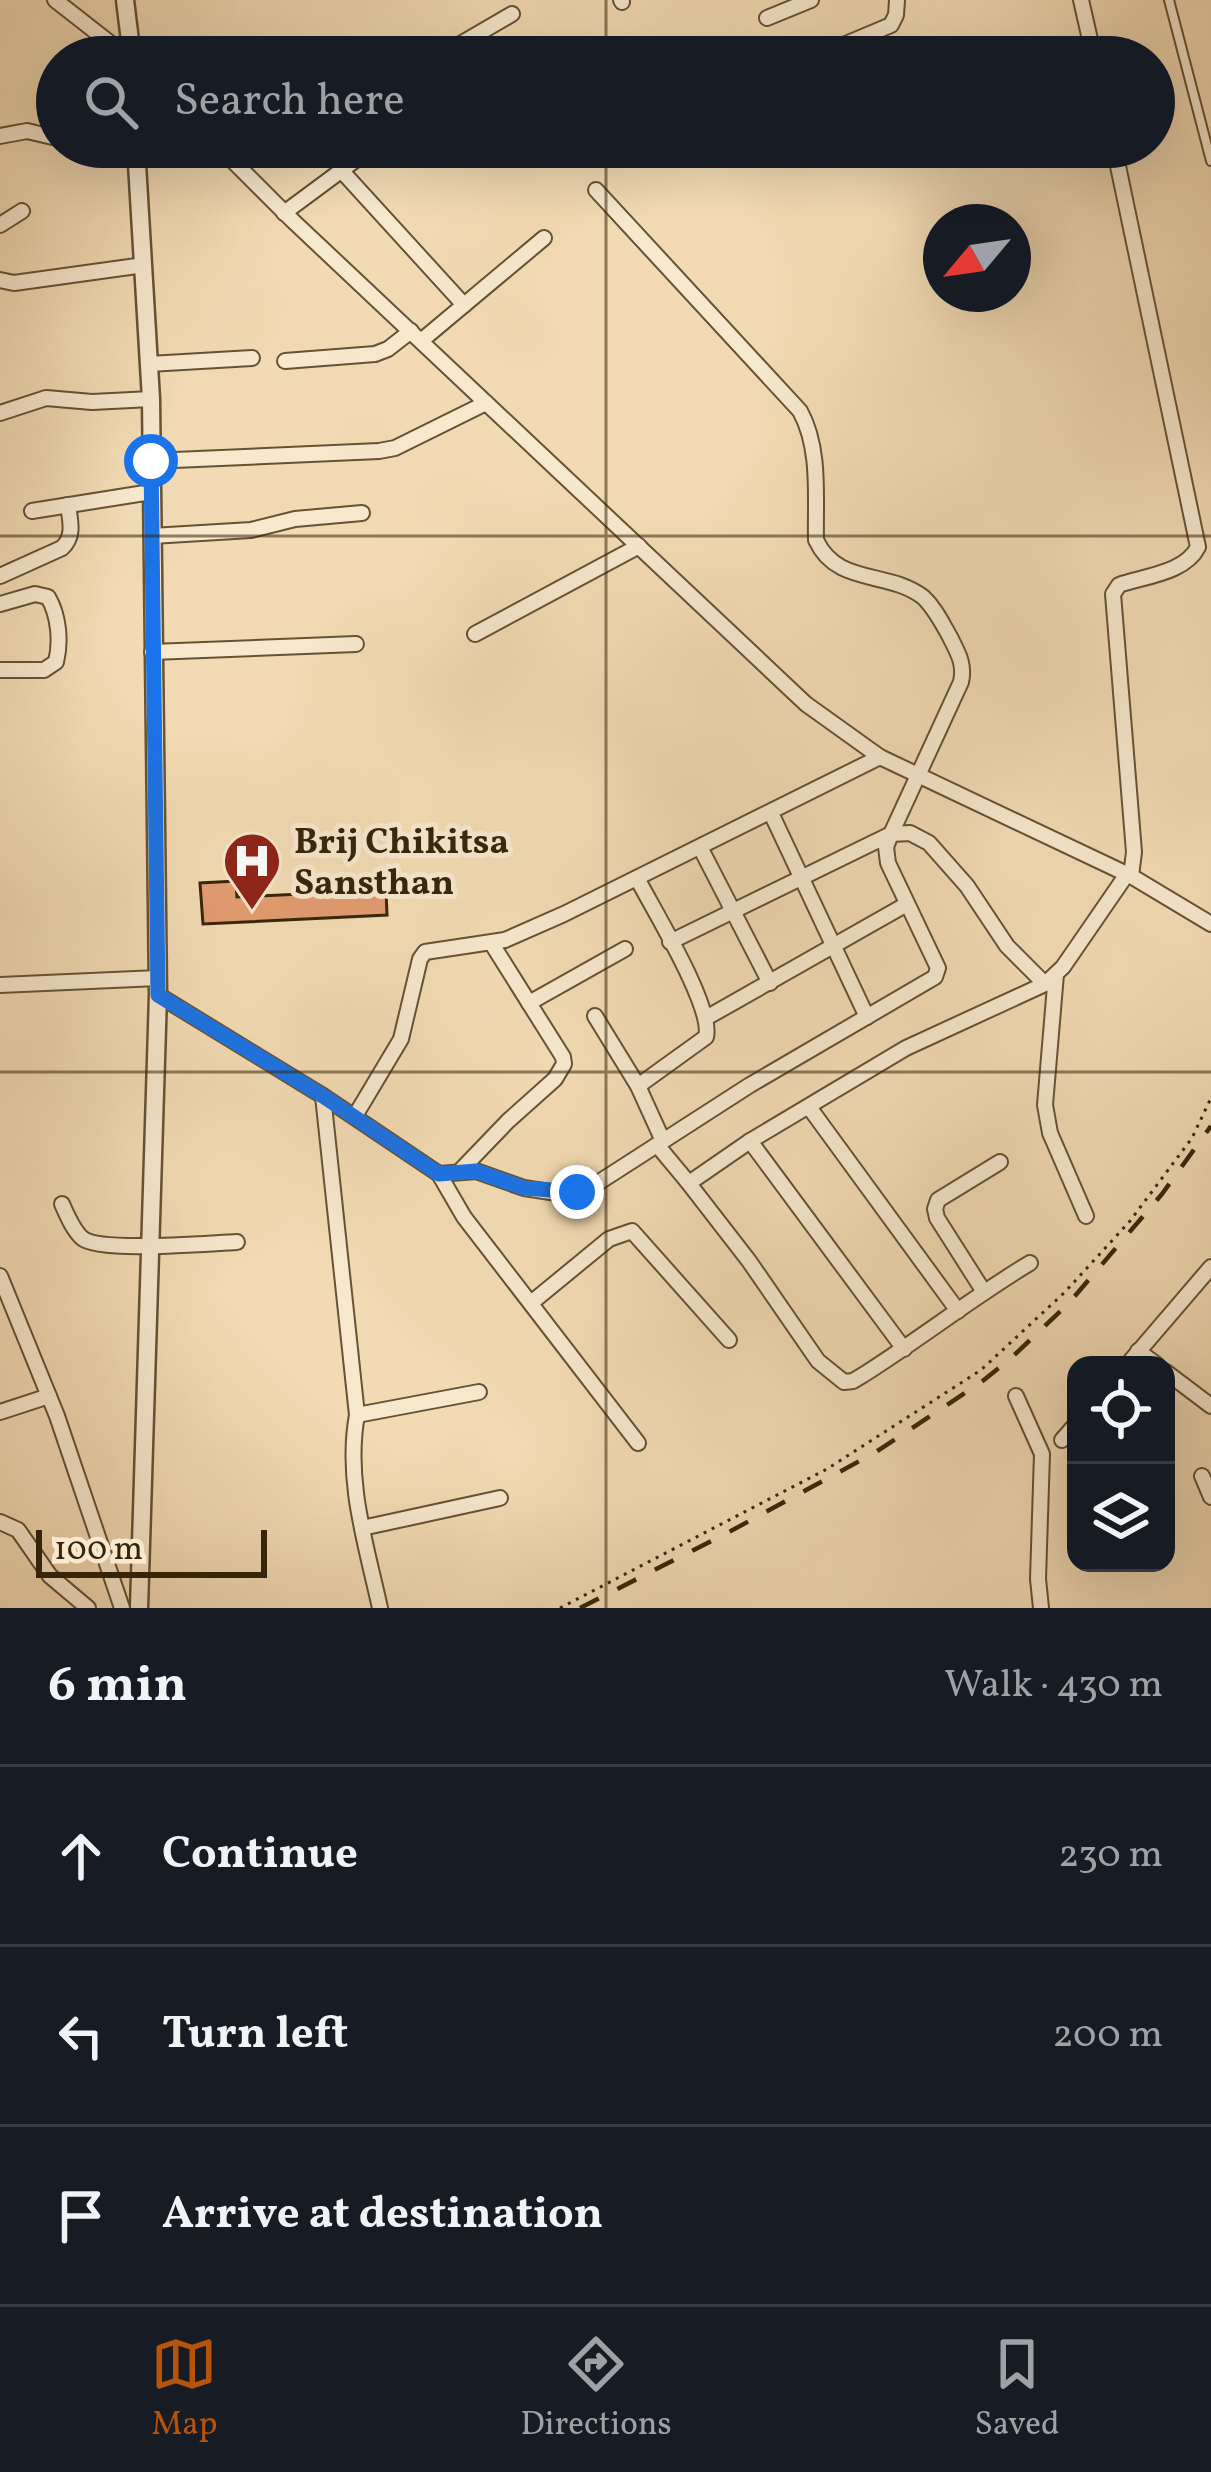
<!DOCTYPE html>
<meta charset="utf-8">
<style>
body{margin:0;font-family:Vollkorn,serif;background:#242831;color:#f1f3f6}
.controls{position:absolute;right:36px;bottom:36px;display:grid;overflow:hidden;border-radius:24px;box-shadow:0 12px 48px #0002}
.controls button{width:108px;height:108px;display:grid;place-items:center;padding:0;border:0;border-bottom:3px solid #363941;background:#171b24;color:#f1f3f6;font:60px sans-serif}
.compass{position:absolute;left:923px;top:204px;width:108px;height:108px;border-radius:50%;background:#171b24;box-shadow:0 12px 48px #0002;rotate:241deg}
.scale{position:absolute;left:36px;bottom:30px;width:231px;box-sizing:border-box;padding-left:12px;border:6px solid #372509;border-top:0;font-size:33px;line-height:42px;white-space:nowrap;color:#372509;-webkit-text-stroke:9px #f7e8ce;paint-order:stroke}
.stop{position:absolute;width:36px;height:36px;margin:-27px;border:9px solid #1a73e8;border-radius:50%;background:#fff}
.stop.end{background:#1a73e8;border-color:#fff;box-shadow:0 3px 12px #0008}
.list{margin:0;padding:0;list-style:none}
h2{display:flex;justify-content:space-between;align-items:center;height:156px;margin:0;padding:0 48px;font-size:51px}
h2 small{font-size:39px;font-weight:400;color:#9ea1a6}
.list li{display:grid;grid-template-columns:78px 1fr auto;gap:36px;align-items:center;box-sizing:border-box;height:180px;padding:0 48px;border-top:3px solid #363941}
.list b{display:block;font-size:45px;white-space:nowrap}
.list em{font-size:39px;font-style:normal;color:#9ea1a6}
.icon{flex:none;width:66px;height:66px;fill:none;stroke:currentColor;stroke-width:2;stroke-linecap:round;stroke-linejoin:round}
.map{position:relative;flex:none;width:1211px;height:1608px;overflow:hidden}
.search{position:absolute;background:#171b24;box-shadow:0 12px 48px #0002;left:36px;right:36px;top:36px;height:132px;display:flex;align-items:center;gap:30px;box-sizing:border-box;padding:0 42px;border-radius:66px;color:#9ea1a6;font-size:45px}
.sheet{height:696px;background:#171b24}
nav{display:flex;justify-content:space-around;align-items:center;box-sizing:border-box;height:168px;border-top:3px solid #363941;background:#171b24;font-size:33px;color:#9ea1a6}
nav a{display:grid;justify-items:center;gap:6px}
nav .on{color:#b45309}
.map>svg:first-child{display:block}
</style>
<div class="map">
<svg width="1211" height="1608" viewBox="0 0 1211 1608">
<rect width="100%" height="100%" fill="#f2dbb4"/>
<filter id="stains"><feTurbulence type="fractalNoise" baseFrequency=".00167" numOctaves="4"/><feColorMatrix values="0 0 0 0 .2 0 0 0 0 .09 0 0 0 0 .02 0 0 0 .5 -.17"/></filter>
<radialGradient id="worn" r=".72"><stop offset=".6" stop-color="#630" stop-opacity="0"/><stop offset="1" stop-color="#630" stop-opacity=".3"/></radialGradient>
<polygon fill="#e29c70" stroke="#372509" stroke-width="3" points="236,881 237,897 386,890 387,915 203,924 200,883"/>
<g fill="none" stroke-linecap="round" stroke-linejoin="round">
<g stroke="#665234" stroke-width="12">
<polyline id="service" points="1169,0 1211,161"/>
</g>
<g stroke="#665234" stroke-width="18">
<g id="minor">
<polyline points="55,0 128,57"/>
<polyline points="621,0 622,2"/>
<polyline points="1081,0 1094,57"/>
<polyline points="767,18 811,0"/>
<polyline points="438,57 512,14"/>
<polyline points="815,57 891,25 896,15 897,0"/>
<polyline points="0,136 27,131 57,138"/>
<polyline points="219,147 292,220 806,704 880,757 1131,876 1211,924"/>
<path d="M 1114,147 L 1198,547 C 1185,573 1145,576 1119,585 L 1113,594 L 1134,852 L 1131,876"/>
<polyline points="340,169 464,305"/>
<polyline points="284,213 373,147"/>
<polyline points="0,225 22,211"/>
<polyline points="0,280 14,283 144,265"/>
<polyline points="421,341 544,238"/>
<polyline points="285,361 375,354 388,349 411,331"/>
<polyline points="149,364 252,358"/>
<polyline points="0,413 46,398 92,402 151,399"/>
<polyline points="151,461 379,451 395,448 486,403"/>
<polyline points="32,511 151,492"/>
<polyline points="152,536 251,530 295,519 362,513"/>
<path d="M 0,576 L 62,548 C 75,536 70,521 68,505"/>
<path d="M 0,604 L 35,594 L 48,597 C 59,616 61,642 56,662 L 44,670 L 0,670"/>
<polyline points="475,634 639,546"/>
<polyline points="152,652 356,644"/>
<polyline points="771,813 867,1017"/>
<polyline points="700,847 770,983"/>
<path d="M 637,878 C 653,909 714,1008 706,1037 L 638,1086"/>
<polyline points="670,942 891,834 910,833 929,843 967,886 1007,946 1045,984"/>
<polyline points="1056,974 1045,1105 1050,1133 1086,1216"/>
<polyline points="0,985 158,978"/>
<polyline points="158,995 323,1096 439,1174 464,1217 638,1443"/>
<polyline points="529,1003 625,949"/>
<polyline points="595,1016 638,1086 663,1141"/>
<polyline points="706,1018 907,904"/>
<path d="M 323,1096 L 357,1415 C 345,1480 366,1544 380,1608"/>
<polyline points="809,1107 958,1311"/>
<polyline points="355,1116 401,1039 420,959 425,952 505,940 564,914 880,757"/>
<polyline points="750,1141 904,1349"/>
<polyline points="657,1145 687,1181 692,1181 750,1141 906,1048 1045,984 1063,967 1127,874"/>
<polyline points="459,1172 508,1121 555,1079 564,1064 563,1057 492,944"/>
<path d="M 439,1174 L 476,1171 L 524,1188 L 557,1193 L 577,1192 L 590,1188 L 750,1085 L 935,977 L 938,968 L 888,863 L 886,847 L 891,834 L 961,682 C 965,664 958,653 950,637 C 942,623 935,608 923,597 C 888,570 837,586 816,540 C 815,498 821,449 800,411 L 596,190"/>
<path d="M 687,1181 L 749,1261 L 818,1361 L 844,1382 L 853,1381 L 863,1375 C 920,1339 973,1297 1030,1263"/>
<path d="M 62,1204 C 67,1215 73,1230 82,1238 C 99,1253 209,1243 237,1242"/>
<polyline points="0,1276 57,1416 122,1608"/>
<polyline points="984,1292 937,1218 935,1209 938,1200 1000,1162"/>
<polyline points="531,1303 609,1239 632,1231 729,1340"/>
<polyline points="1138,1351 1157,1365"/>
<polyline points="1127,1365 1211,1267"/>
<polyline points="1166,1372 1211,1406"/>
<polyline points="1016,1396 1042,1454 1038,1579 1041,1608"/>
<polyline points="0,1412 49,1396"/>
<polyline points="357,1415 479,1392"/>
<polyline points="1062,1440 1076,1424"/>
<polyline points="1202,1476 1211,1497"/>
<polyline points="0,1522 18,1530 50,1576 88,1608"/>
<polyline points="362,1528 500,1498"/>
</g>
</g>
<g stroke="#665234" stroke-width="21">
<g id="tertiary">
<polyline points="125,0 132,57"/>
<polyline points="136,147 151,399 158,995 139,1608"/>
</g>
</g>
<polyline stroke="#372509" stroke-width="3" stroke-dasharray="3 6" stroke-linecap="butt" points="560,1608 827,1469 981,1370 1064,1293 1130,1221 1192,1138 1211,1098"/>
<use href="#service" stroke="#f7e8ce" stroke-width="8"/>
<use href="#minor" stroke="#f7e8ce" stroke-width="14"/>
<use href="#tertiary" stroke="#f7e8ce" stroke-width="16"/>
<polyline stroke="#372509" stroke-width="4.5" stroke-dasharray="21 21" stroke-linecap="butt" points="580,1608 729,1532 876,1452 980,1383 1009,1360 1069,1303 1162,1194 1211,1126"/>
</g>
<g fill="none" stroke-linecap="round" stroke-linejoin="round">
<polyline stroke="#1a73e8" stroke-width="15" points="151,461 158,995 323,1096 439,1174 476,1171 524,1188 577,1192"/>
</g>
<path fill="none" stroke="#372509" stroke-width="3" stroke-opacity="0.55" d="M 606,0 L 606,57M 606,147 L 606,1608M 0,536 L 1211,536M 0,1072 L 1211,1072"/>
<defs>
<g id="hospital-pin" transform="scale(3)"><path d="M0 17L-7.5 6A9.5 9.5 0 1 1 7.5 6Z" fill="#8f2418" stroke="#f7e8ce"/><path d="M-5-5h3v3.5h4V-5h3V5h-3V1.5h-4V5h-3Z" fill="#fff"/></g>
</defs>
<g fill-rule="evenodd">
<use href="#hospital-pin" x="252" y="861"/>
</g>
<g text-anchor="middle" stroke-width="10" stroke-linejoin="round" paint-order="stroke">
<g font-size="36" font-weight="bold" fill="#372509" stroke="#f7e8ce" text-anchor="start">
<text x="294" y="853">Brij Chikitsa<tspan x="294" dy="41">Sansthan</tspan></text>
</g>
</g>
<rect width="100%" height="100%" filter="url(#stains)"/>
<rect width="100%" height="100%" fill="url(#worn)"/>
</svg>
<div class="controls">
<button><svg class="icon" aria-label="locate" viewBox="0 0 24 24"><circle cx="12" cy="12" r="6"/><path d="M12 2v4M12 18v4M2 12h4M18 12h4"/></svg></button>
<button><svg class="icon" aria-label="layers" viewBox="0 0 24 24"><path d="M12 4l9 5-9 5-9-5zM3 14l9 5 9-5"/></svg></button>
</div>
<svg class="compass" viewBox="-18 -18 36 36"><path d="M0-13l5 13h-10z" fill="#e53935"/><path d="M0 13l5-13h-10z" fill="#9ea1a6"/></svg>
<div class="scale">100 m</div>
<div class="stop" style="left:151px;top:461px"></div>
<div class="stop end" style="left:577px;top:1192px"></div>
<div class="search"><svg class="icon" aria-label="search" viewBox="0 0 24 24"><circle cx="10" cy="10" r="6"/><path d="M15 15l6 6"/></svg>Search here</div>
</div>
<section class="sheet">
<h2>6 min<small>Walk · 430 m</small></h2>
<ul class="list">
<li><svg class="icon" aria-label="ahead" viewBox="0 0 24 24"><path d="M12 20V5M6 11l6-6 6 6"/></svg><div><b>Continue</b></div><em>230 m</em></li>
<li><svg class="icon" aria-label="left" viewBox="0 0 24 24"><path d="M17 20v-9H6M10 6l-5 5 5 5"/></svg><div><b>Turn left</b></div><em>200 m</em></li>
<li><svg class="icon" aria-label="arrive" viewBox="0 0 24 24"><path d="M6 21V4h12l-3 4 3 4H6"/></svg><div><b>Arrive at destination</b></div></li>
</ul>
</section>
<nav>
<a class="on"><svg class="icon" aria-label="map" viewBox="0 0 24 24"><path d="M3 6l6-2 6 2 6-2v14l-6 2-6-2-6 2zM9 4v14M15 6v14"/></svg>Map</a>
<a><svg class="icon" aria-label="directions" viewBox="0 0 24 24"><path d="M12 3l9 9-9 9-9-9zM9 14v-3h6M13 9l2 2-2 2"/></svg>Directions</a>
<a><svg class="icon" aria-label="saved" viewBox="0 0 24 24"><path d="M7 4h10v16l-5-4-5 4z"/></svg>Saved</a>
</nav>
